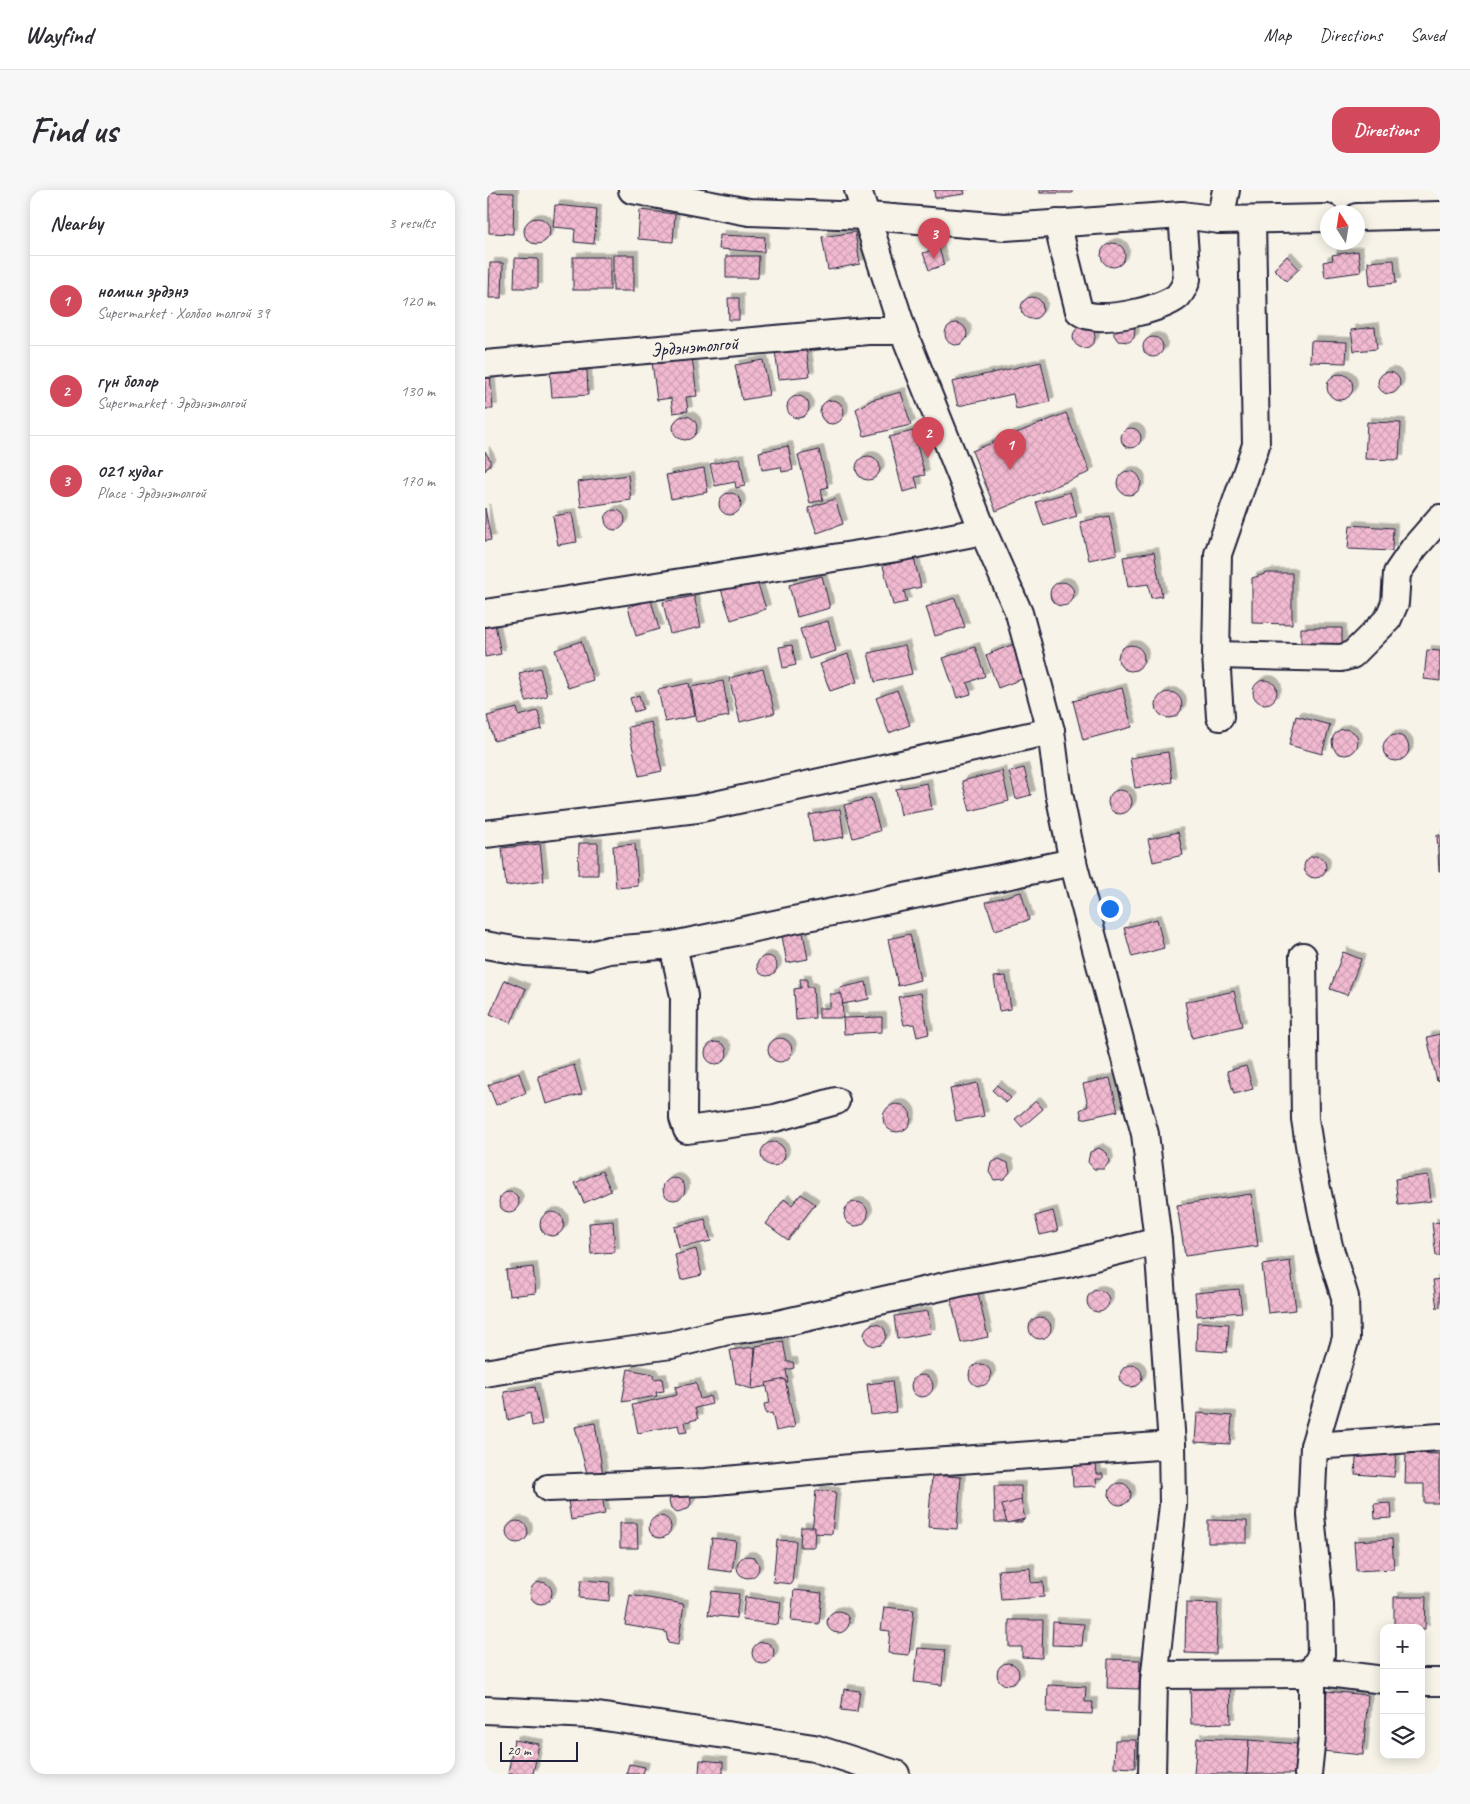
<!DOCTYPE html>
<meta charset="utf-8">
<style>
body{margin:0;font-family:Caveat,sans-serif;background:#f7f7f7;color:#2b2b33}
.controls{position:absolute;right:15px;bottom:15px;display:grid;overflow:hidden;border-radius:10px;box-shadow:0 2px 12px #0003}
.controls button{width:45px;height:45px;display:grid;place-items:center;padding:0;border:0;border-bottom:1px solid #e1e1e2;background:#fff;color:#2b2b33;font:25px sans-serif}
.compass{position:absolute;left:835px;top:15px;width:45px;height:45px;border-radius:50%;background:#fff;box-shadow:0 2px 12px #0003;rotate:348deg}
.scale{position:absolute;left:15px;bottom:12px;width:78px;box-sizing:border-box;padding-left:5px;border:2px solid #22223b;border-top:0;font-size:14px;line-height:18px;white-space:nowrap;color:#22223b;-webkit-text-stroke:4px #f7f3e8;paint-order:stroke}
.you{position:absolute;left:624px;top:718px;width:18px;height:18px;margin:-12px;border:4px solid #fff;border-radius:50%;background:#1a73e8;box-shadow:0 0 0 8px #1a73e833}
.badge{display:grid;place-items:center;width:32px;height:32px;border-radius:50%;background:#d1495b;color:#fff;font-size:16px;font-weight:700}
.pin{position:absolute;translate:-50% -41px;filter:drop-shadow(0 1px 2px #0008)}
.pin::after{content:'';position:absolute;top:26px;width:18px;height:15px;background:inherit;clip-path:polygon(0 0,100% 0,50% 100%)}
.list{margin:0;padding:0;list-style:none}
h2{display:flex;justify-content:space-between;align-items:center;height:65px;margin:0;padding:0 20px;font-size:21px}
h2 small{font-size:16px;font-weight:400;color:#7c7c81}
.list li{display:grid;grid-template-columns:32px 1fr auto;gap:15px;align-items:center;box-sizing:border-box;height:90px;padding:0 20px;border-top:1px solid #e1e1e2}
.list b{display:block;font-size:19px;white-space:nowrap}
.list p{margin:0;font-size:16px;white-space:nowrap;color:#7c7c81}
.list em{font-size:16px;font-style:normal;color:#7c7c81}
.icon{flex:none;width:28px;height:28px;fill:none;stroke:currentColor;stroke-width:2;stroke-linecap:round;stroke-linejoin:round}
.map{position:relative;flex:none;width:955px;height:1584px;overflow:hidden;border-radius:15px}
header{display:flex;align-items:center;gap:30px;box-sizing:border-box;height:70px;padding:0 25px;background:#fff;border-bottom:1px solid #e1e1e2}
header strong{font-size:24px}
nav{display:flex;gap:28px;margin-inline-start:auto;font-size:18px}
.intro{display:flex;align-items:center;justify-content:space-between;box-sizing:border-box;height:120px;padding:0 30px}
h1{margin:0;font-size:35px}
.button{padding:12px 22px;border-radius:15px;background:#d1495b;color:#fff;font-size:18px;font-weight:700}
main{display:flex;gap:30px;padding:0 30px}
aside{flex:1;background:#fff;border-radius:15px;box-shadow:0 2px 12px #0003}
.map>svg:first-child{display:block}
</style>
<header>
<strong>Wayfind</strong>
<nav><a>Map</a><a>Directions</a><a>Saved</a></nav>
</header>
<div class="intro"><h1>Find us</h1><a class="button">Directions</a></div>
<main>
<aside>
<h2>Nearby<small>3 results</small></h2>
<ul class="list">
<li><span class="badge">1</span><div><b>номин эрдэнэ</b><p>Supermarket · Холбоо толгой 39</p></div><em>120 m</em></li>
<li><span class="badge">2</span><div><b>гүн болор</b><p>Supermarket · Эрдэнэтолгой</p></div><em>130 m</em></li>
<li><span class="badge">3</span><div><b>021 худаг</b><p>Place · Эрдэнэтолгой</p></div><em>170 m</em></li>
</ul>
</aside>
<div class="map">
<svg width="955" height="1584" viewBox="0 0 955 1584">
<defs>
<pattern id="building-cross-hatch" width="8" height="8" patternUnits="userSpaceOnUse" patternTransform="scale(1.25)"><rect width="8" height="8" fill="#f2bad1"/><path d="M0 0l8 8M0 8l8-8" fill="none" stroke="#cfa0b4"/></pattern>
<filter id="shadow"><feDropShadow dx="4.5" dy="-4.5" stdDeviation="0" flood-color="#0004"/></filter>
</defs>
<rect width="100%" height="100%" fill="#f7f3e8"/>
<filter id="ink" filterUnits="userSpaceOnUse"><feTurbulence type="fractalNoise" baseFrequency=".02" numOctaves="2"/><feDisplacementMap in="SourceGraphic" scale="10" xChannelSelector="R" yChannelSelector="G"/><feConvolveMatrix kernelMatrix="1 2 1 2 8 2 1 2 1" color-interpolation-filters="sRGB"/></filter>
<g filter="url(#ink)">
<g fill="url(#building-cross-hatch)" stroke="#22223b" filter="url(#shadow)">
<polygon points="449,0 479,0 480,4 450,8"/>
<rect x="555" y="0" width="32" height="3"/>
<polygon points="4,2 29,3 28,44 4,43"/>
<polygon points="70,15 112,19 109,54 89,52 90,39 68,37"/>
<polygon points="155,20 190,24 188,52 153,49"/>
<circle cx="52" cy="41" r="13"/>
<polygon points="370,42 375,74 343,80 337,47"/>
<polygon points="235,45 280,47 279,62 234,59"/>
<circle cx="628" cy="65" r="12"/>
<polygon points="454,58 459,75 444,80 438,63"/>
<polygon points="873,61 876,82 840,87 838,72 848,70 847,65"/>
<rect x="128" y="65" width="21" height="36"/>
<polygon points="241,66 274,66 273,88 241,88"/>
<polygon points="802,66 814,79 801,91 789,79"/>
<rect x="88" y="67" width="37" height="33"/>
<polygon points="30,68 53,69 53,98 29,98"/>
<polygon points="909,70 911,93 885,96 883,72"/>
<polygon points="5,73 18,73 17,108 4,108"/>
<circle cx="547" cy="118" r="11"/>
<polygon points="243,108 254,108 254,130 244,130"/>
<circle cx="471" cy="144" r="11"/>
<polygon points="647,134 650,140 649,148 644,152 633,151 629,145 629,138"/>
<circle cx="599" cy="147" r="11"/>
<polygon points="890,137 892,159 869,161 866,140"/>
<circle cx="668" cy="157" r="10"/>
<polygon points="826,151 862,152 861,173 825,172"/>
<polygon points="321,157 325,186 294,189 290,161"/>
<polygon points="207,167 212,206 201,207 203,221 188,223 186,208 172,210 167,172"/>
<polygon points="278,170 285,205 257,210 250,175"/>
<polygon points="556,172 565,212 531,219 528,204 473,216 467,192"/>
<polygon points="102,180 103,205 67,207 65,182"/>
<circle cx="904" cy="193" r="11"/>
<polygon points="5,184 8,219 0,219 0,185"/>
<circle cx="855" cy="197" r="13"/>
<polygon points="416,202 426,235 379,246 371,219 387,210"/>
<circle cx="313" cy="217" r="11"/>
<circle cx="347" cy="222" r="12"/>
<polygon points="581,223 605,282 511,321 487,261"/>
<circle cx="200" cy="238" r="12"/>
<polygon points="882,232 916,233 914,270 880,269"/>
<circle cx="646" cy="248" r="10"/>
<polygon points="428,241 440,285 430,287 433,298 418,302 404,247"/>
<polygon points="303,256 308,280 297,282 296,277 277,280 274,262"/>
<polygon points="334,260 343,297 336,299 338,310 325,313 313,265"/>
<polygon points="0,261 5,270 5,274 0,281"/>
<circle cx="383" cy="278" r="12"/>
<polygon points="255,268 260,296 251,298 250,292 230,296 225,274"/>
<polygon points="219,278 223,302 186,309 181,285"/>
<circle cx="644" cy="293" r="12"/>
<polygon points="143,285 146,310 96,317 93,292"/>
<polygon points="585,302 592,326 559,336 551,312"/>
<circle cx="245" cy="314" r="11"/>
<polygon points="350,309 358,334 332,343 323,318"/>
<polygon points="0,318 6,350 0,351"/>
<circle cx="130" cy="330" r="10"/>
<polygon points="87,323 92,352 73,355 68,326"/>
<polygon points="624,326 632,364 604,370 595,332"/>
<polygon points="865,335 908,338 907,361 863,359"/>
<polygon points="669,362 677,406 666,408 663,394 643,397 638,367"/>
<polygon points="429,368 436,397 419,401 422,412 408,415 398,376"/>
<polygon points="783,383 807,383 807,434 767,433 767,388"/>
<polygon points="337,386 345,418 312,427 304,395"/>
<polygon points="271,388 281,419 246,430 236,399"/>
<circle cx="577" cy="404" r="12"/>
<polygon points="209,406 216,437 185,444 178,412"/>
<polygon points="470,408 480,437 450,446 441,417"/>
<polygon points="166,410 174,439 151,446 143,417"/>
<polygon points="343,431 351,461 324,469 315,439"/>
<polygon points="10,434 16,464 0,467 0,436"/>
<polygon points="816,438 857,438 857,460 816,459"/>
<polygon points="96,451 108,490 83,498 70,460"/>
<polygon points="529,454 542,487 513,498 501,465"/>
<circle cx="646" cy="468" r="13"/>
<polygon points="307,455 311,475 298,478 294,457"/>
<polygon points="420,455 427,484 390,492 383,463"/>
<polygon points="490,457 500,486 482,493 486,504 472,508 458,468"/>
<polygon points="942,460 955,461 955,491 939,489"/>
<polygon points="363,464 372,492 345,501 335,474"/>
<polygon points="55,478 62,506 41,511 34,483"/>
<polygon points="278,479 290,523 255,532 244,488"/>
<circle cx="780" cy="502" r="12"/>
<polygon points="238,491 244,526 212,532 206,497"/>
<polygon points="204,493 210,526 180,532 173,500"/>
<polygon points="637,498 647,537 598,550 588,511"/>
<polygon points="412,500 425,535 404,543 391,508"/>
<circle cx="684" cy="515" r="13"/>
<polygon points="154,505 158,519 149,522 145,508"/>
<polygon points="32,518 34,526 53,521 57,539 9,551 2,526"/>
<polygon points="811,526 845,535 837,564 804,555"/>
<polygon points="166,532 177,581 154,586 143,537"/>
<circle cx="860" cy="552" r="13"/>
<circle cx="911" cy="558" r="13"/>
<polygon points="683,562 687,592 650,598 645,568"/>
<polygon points="539,578 546,605 531,609 524,582"/>
<polygon points="517,581 524,611 485,621 477,591"/>
<polygon points="442,593 447,619 416,625 411,599"/>
<circle cx="635" cy="612" r="12"/>
<polygon points="386,608 395,641 368,648 359,615"/>
<polygon points="355,619 359,647 328,652 324,625"/>
<polygon points="693,642 698,665 668,672 663,649"/>
<polygon points="952,645 955,645 955,681 954,681"/>
<polygon points="94,653 113,653 113,685 93,685"/>
<polygon points="55,654 59,691 21,696 17,658"/>
<polygon points="150,654 153,696 131,698 128,656"/>
<circle cx="830" cy="677" r="11"/>
<polygon points="536,702 544,730 510,740 501,712"/>
<polygon points="672,729 679,758 647,767 639,738"/>
<polygon points="317,737 323,769 302,773 296,741"/>
<polygon points="425,744 435,790 413,796 403,749"/>
<polygon points="858,762 876,769 862,805 845,799"/>
<circle cx="282" cy="776" r="10"/>
<polygon points="521,786 526,819 514,821 509,787"/>
<polygon points="315,789 322,789 322,797 328,797 330,828 311,830 309,799 316,798"/>
<polygon points="20,790 41,799 26,833 5,824"/>
<polygon points="381,792 384,809 358,814 354,798"/>
<polygon points="749,801 757,836 707,848 700,812"/>
<polygon points="436,803 444,844 432,847 429,834 419,835 413,807"/>
<polygon points="345,804 357,804 358,828 334,828 334,818 345,818"/>
<polygon points="397,827 397,842 359,844 358,828"/>
<polygon points="955,844 955,890 952,891 942,847"/>
<circle cx="295" cy="860" r="12"/>
<circle cx="231" cy="863" r="11"/>
<polygon points="89,875 97,904 61,914 53,886"/>
<polygon points="761,876 768,899 749,904 742,881"/>
<polygon points="34,883 41,903 11,915 3,895"/>
<polygon points="625,888 633,921 597,929 595,920 603,916 598,894"/>
<polygon points="492,893 499,926 471,931 465,899"/>
<polygon points="512,895 526,908 521,913 507,900"/>
<polygon points="551,911 558,919 537,937 530,929"/>
<circle cx="412" cy="928" r="14"/>
<circle cx="288" cy="964" r="12"/>
<polygon points="614,958 622,963 624,972 619,979 609,979 603,972 605,962"/>
<polygon points="514,969 523,973 525,982 519,989 509,990 504,982 506,973"/>
<polygon points="117,981 126,1001 99,1013 90,993"/>
<polygon points="943,985 946,1011 913,1015 910,989"/>
<circle cx="189" cy="999" r="11"/>
<circle cx="24" cy="1012" r="10"/>
<polygon points="316,1004 330,1014 303,1050 281,1034 299,1009 307,1015"/>
<polygon points="766,1004 773,1056 700,1066 692,1015"/>
<circle cx="371" cy="1024" r="12"/>
<polygon points="568,1021 573,1041 555,1045 550,1026"/>
<circle cx="67" cy="1034" r="12"/>
<polygon points="220,1029 226,1051 194,1058 189,1037"/>
<polygon points="128,1031 130,1062 106,1064 104,1033"/>
<polygon points="955,1032 955,1066 951,1066 947,1033"/>
<polygon points="211,1059 217,1085 196,1090 190,1065"/>
<polygon points="805,1071 811,1120 783,1123 777,1075"/>
<polygon points="48,1077 51,1103 24,1106 21,1080"/>
<polygon points="955,1089 955,1117 952,1118 948,1090"/>
<polygon points="754,1099 757,1122 712,1126 710,1103"/>
<circle cx="613" cy="1111" r="11"/>
<polygon points="493,1103 503,1147 476,1153 466,1109"/>
<polygon points="443,1121 446,1143 412,1149 409,1126"/>
<circle cx="555" cy="1138" r="11"/>
<polygon points="712,1132 744,1134 742,1162 711,1160"/>
<circle cx="390" cy="1145" r="11"/>
<polygon points="298,1151 302,1172 308,1172 309,1178 301,1180 303,1192 267,1199 271,1156"/>
<polygon points="270,1157 267,1199 251,1194 245,1160"/>
<circle cx="495" cy="1185" r="11"/>
<circle cx="646" cy="1186" r="11"/>
<polygon points="143,1179 168,1184 169,1189 177,1188 179,1201 171,1202 172,1206 137,1212"/>
<circle cx="437" cy="1196" r="11"/>
<polygon points="300,1189 310,1237 291,1241 287,1223 281,1224 279,1214 285,1213 281,1193"/>
<polygon points="407,1191 411,1222 386,1225 382,1194"/>
<polygon points="211,1193 215,1209 225,1206 227,1214 210,1218 213,1229 200,1232 202,1242 195,1243 193,1235 153,1243 147,1215 192,1205 190,1197"/>
<polygon points="50,1197 57,1234 47,1236 45,1223 23,1230 19,1202"/>
<polygon points="712,1223 747,1226 745,1254 710,1252"/>
<polygon points="110,1233 118,1285 104,1291 90,1237"/>
<polygon points="872,1254 912,1257 909,1287 870,1284"/>
<polygon points="921,1263 954,1264 954,1313 939,1313 939,1294 920,1294"/>
<polygon points="611,1274 612,1284 618,1284 618,1289 611,1289 612,1296 588,1297 587,1276"/>
<polygon points="447,1285 476,1287 472,1339 443,1337"/>
<polygon points="115,1292 120,1324 86,1330 81,1298"/>
<circle cx="635" cy="1304" r="11"/>
<polygon points="509,1296 536,1296 537,1332 510,1332"/>
<polygon points="331,1300 351,1302 347,1344 327,1343"/>
<polygon points="186,1304 205,1306 206,1313 203,1319 192,1322 186,1318 184,1311"/>
<polygon points="536,1310 540,1329 522,1333 517,1315"/>
<polygon points="906,1313 907,1328 890,1329 889,1314"/>
<circle cx="175" cy="1337" r="11"/>
<polygon points="723,1330 762,1331 762,1353 723,1353"/>
<circle cx="32" cy="1342" r="11"/>
<polygon points="135,1333 152,1333 153,1358 135,1358"/>
<polygon points="316,1337 330,1337 329,1357 315,1357"/>
<polygon points="227,1348 251,1351 247,1382 223,1379"/>
<polygon points="907,1349 909,1379 871,1381 869,1351"/>
<polygon points="292,1350 311,1351 307,1394 288,1392"/>
<circle cx="263" cy="1377" r="11"/>
<polygon points="545,1378 546,1393 558,1392 559,1407 516,1410 513,1380"/>
<polygon points="96,1390 125,1392 124,1411 94,1408"/>
<circle cx="56" cy="1403" r="11"/>
<polygon points="309,1400 337,1403 334,1434 306,1431"/>
<polygon points="227,1401 254,1404 251,1428 223,1425"/>
<polygon points="145,1405 199,1414 193,1455 183,1453 181,1442 140,1435"/>
<polygon points="260,1407 296,1412 293,1435 257,1430"/>
<polygon points="909,1407 941,1407 940,1439 936,1439 936,1438 909,1438"/>
<polygon points="701,1413 733,1414 731,1464 700,1463"/>
<polygon points="399,1417 429,1420 424,1465 403,1463 405,1441 396,1440"/>
<circle cx="353" cy="1432" r="11"/>
<polygon points="524,1430 558,1430 557,1468 537,1467 537,1457 524,1457"/>
<polygon points="568,1432 599,1434 597,1456 567,1455"/>
<circle cx="278" cy="1463" r="11"/>
<polygon points="433,1458 460,1460 457,1495 429,1492"/>
<polygon points="623,1469 655,1470 654,1499 622,1498"/>
<circle cx="523" cy="1484" r="11"/>
<polygon points="745,1492 746,1533 706,1534 705,1493"/>
<polygon points="563,1495 601,1497 600,1512 608,1512 607,1524 562,1522"/>
<polygon points="359,1499 375,1501 372,1522 356,1520"/>
<polygon points="842,1501 883,1505 878,1565 837,1561"/>
<polygon points="712,1548 764,1550 762,1584 709,1584"/>
<polygon points="29,1550 54,1554 48,1584 23,1584"/>
<polygon points="630,1550 651,1550 650,1578 629,1577"/>
<polygon points="764,1550 812,1554 811,1584 762,1584"/>
<polygon points="215,1570 238,1572 238,1584 214,1584"/>
<polygon points="144,1574 160,1577 158,1584 141,1584"/>
</g>
<g fill="none" stroke-linecap="round" stroke-linejoin="round">
<g stroke="#22223b" stroke-width="30">
<g id="street">
<polyline points="147,0 264,22 383,26 520,37 697,25 735,30 842,28"/>
<polyline points="373,0 418,141 498,341 534,423 566,541 574,603 588,672 660,944 673,1051 687,1255 688,1315 669,1492 667,1584"/>
<polyline points="872,27 955,25"/>
<polyline points="735,30 741,0"/>
<path d="M 572,33 L 594,121 C 610,136 677,120 693,106 C 698,100 700,96 702,89 L 697,25"/>
<path id="s1" d="M 0,174 L 383,141 L 418,141"/>
<polyline points="0,423 412,358 498,341"/>
<polyline points="731,465 856,468 867,465 903,429 910,413 912,383 929,358 955,328"/>
<polyline points="735,527 731,465 733,364 771,255 767,30"/>
<polyline points="0,644 212,619 566,541"/>
<polyline points="0,755 40,762 102,766 124,760 188,755 588,672"/>
<polyline points="188,755 199,806 198,928 202,940 290,928 351,911"/>
<polyline points="818,766 820,929 828,980 844,1056 860,1107 861,1148 829,1256 826,1325 835,1415 836,1465 827,1481 827,1546 823,1584"/>
<polyline points="0,1183 77,1170 186,1155 239,1142 293,1134 478,1092 582,1074 673,1051"/>
<polyline points="829,1256 955,1247"/>
<polyline points="63,1298 221,1292 376,1277 687,1255"/>
<polyline points="671,1485 815,1484 827,1481 899,1490"/>
<polyline points="936,1492 955,1492"/>
<polyline points="0,1520 106,1525 329,1558 411,1584"/>
</g>
</g>
<use href="#street" stroke="#f7f3e8" stroke-width="26"/>
</g>
</g>
<g text-anchor="middle" stroke-width="4" stroke-linejoin="round" paint-order="stroke">
<g font-size="20" fill="#22223b" stroke="#f7f3e8">
<text dy="7" stroke="none"><textPath href="#s1" startOffset="210">Эрдэнэтолгой</textPath></text>
</g>
</g>
</svg>
<div class="controls">
<button>+</button>
<button>−</button>
<button><svg class="icon" aria-label="layers" viewBox="0 0 24 24"><path d="M12 4l9 5-9 5-9-5zM3 14l9 5 9-5"/></svg></button>
</div>
<svg class="compass" viewBox="-18 -18 36 36"><path d="M0-13l5 13h-10z" fill="#e53935"/><path d="M0 13l5-13h-10z" fill="#7c7c81"/></svg>
<div class="scale">20 m</div>
<div class="you"></div>
<div class="pin badge" style="left:525px;top:280px">1</div>
<div class="pin badge" style="left:443px;top:268px">2</div>
<div class="pin badge" style="left:449px;top:69px">3</div>
</div>
</main>
